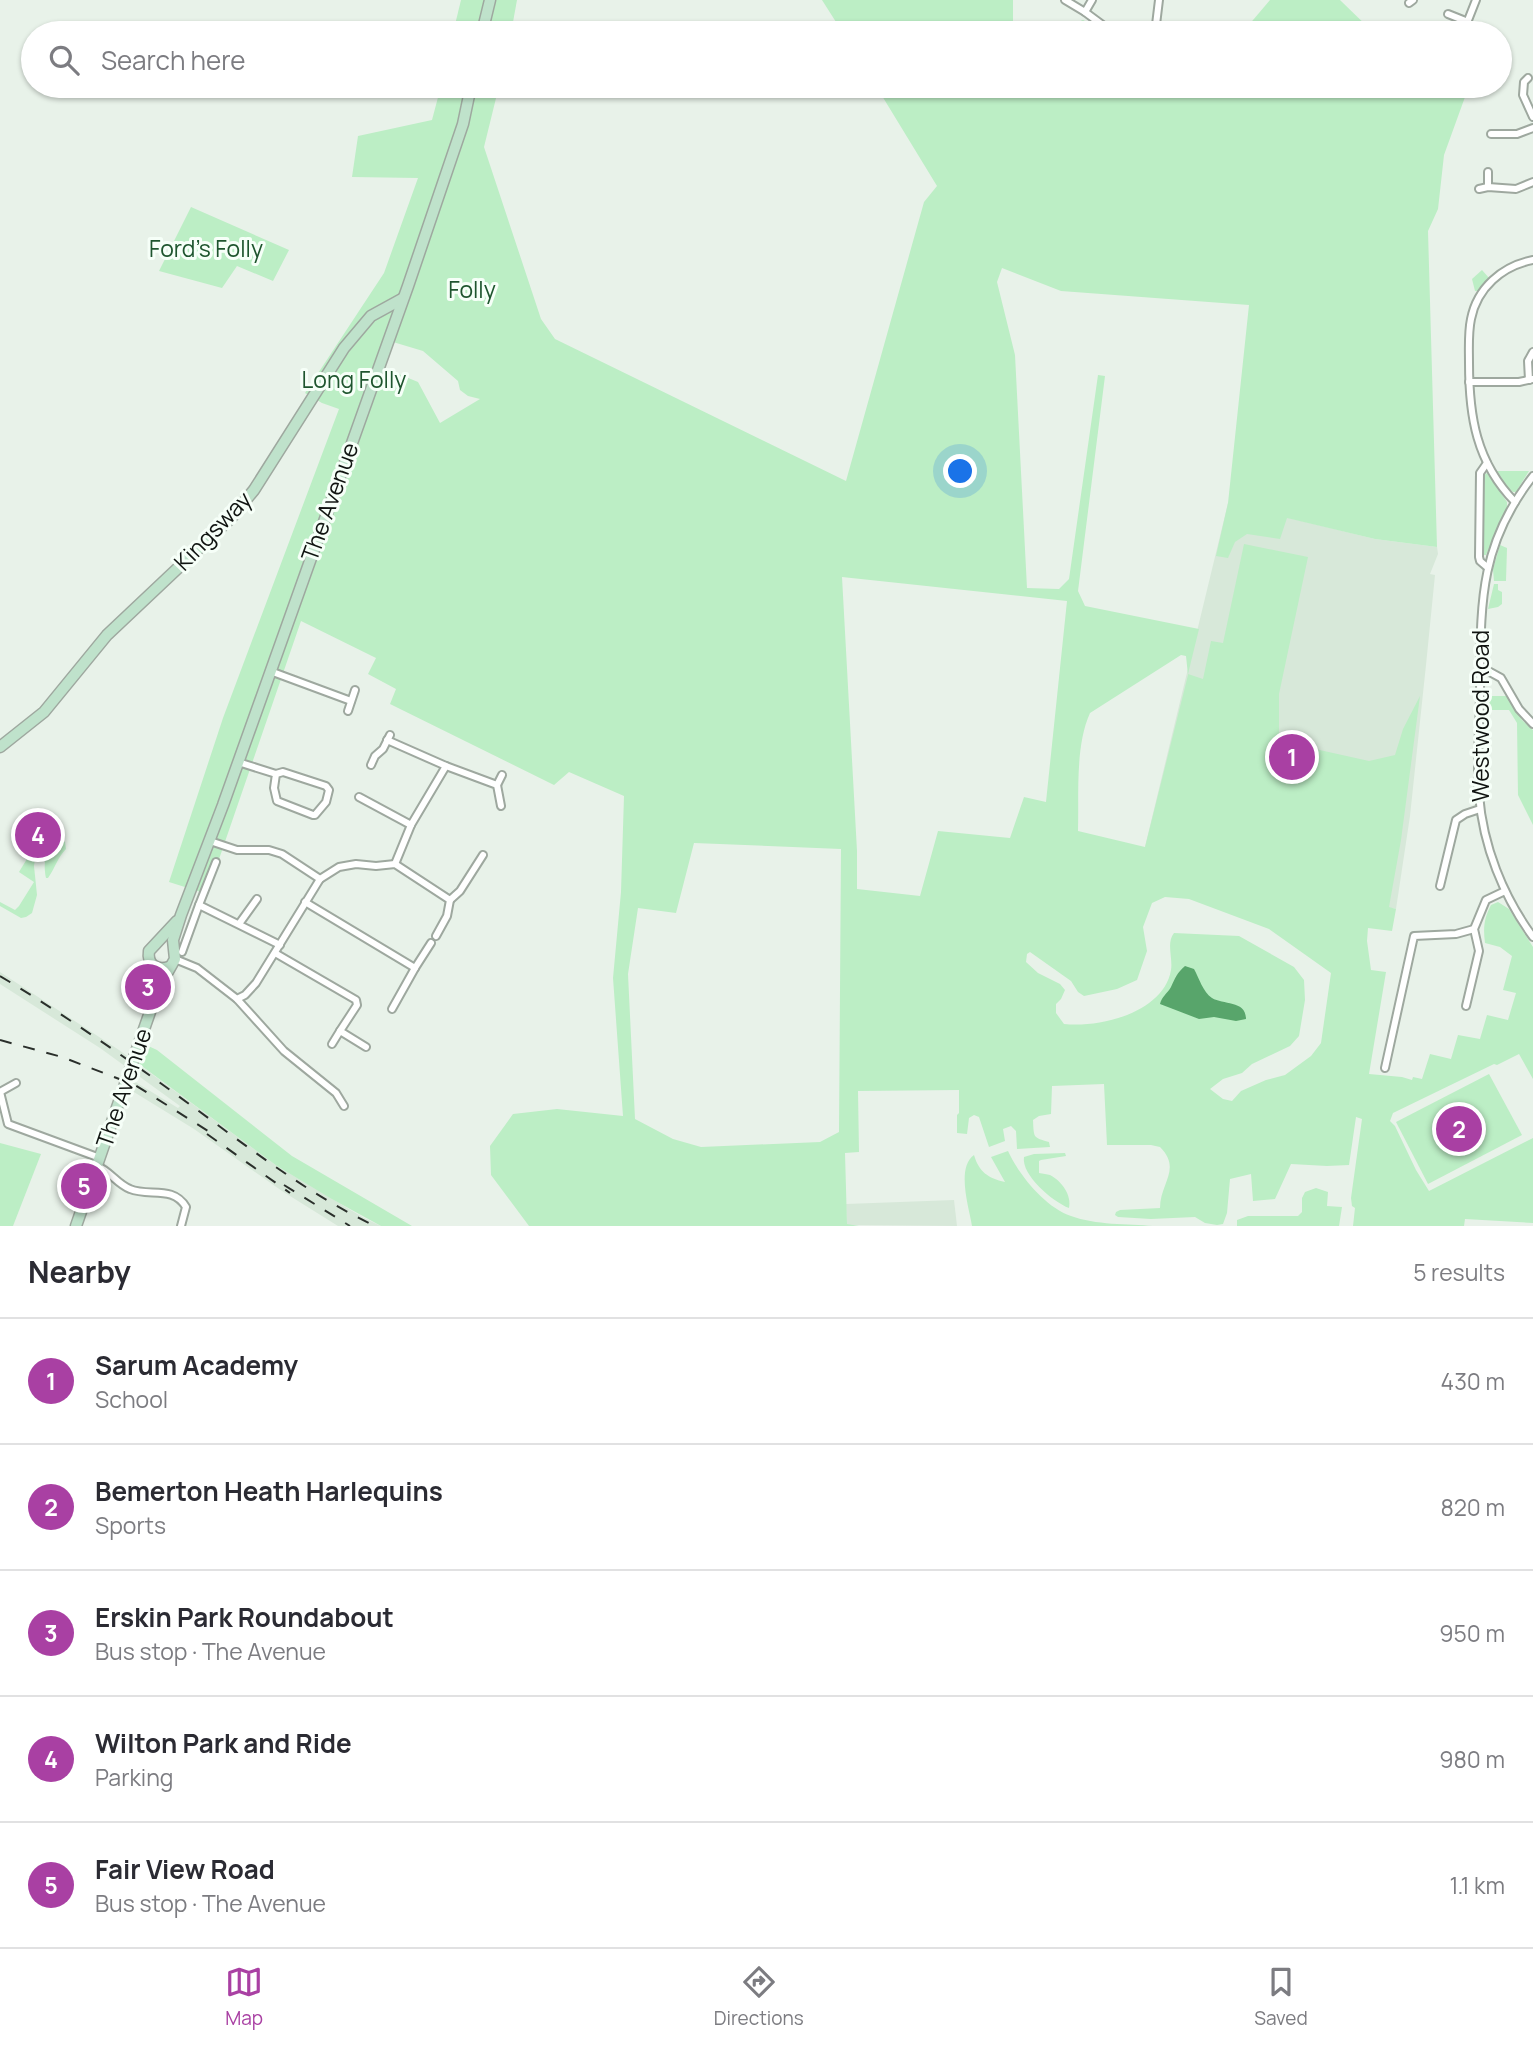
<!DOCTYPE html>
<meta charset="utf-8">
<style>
body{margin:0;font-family:Manrope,sans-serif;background:#f7f7f7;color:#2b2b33}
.you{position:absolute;left:961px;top:472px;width:24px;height:24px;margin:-18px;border:5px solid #fff;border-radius:50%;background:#1a73e8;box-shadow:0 0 0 10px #1a73e833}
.badge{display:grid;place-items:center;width:46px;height:46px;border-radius:50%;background:#a940a3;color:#fff;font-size:23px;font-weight:700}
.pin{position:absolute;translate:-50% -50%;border:4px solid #fff;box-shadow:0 2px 7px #0006}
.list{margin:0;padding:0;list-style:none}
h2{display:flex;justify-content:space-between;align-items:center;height:91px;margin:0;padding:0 28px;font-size:30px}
h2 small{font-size:23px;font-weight:400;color:#7c7c81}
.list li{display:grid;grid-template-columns:46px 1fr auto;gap:21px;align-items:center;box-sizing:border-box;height:126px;padding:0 28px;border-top:2px solid #e1e1e2}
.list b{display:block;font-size:26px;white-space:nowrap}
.list p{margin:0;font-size:23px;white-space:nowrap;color:#7c7c81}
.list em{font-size:23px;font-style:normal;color:#7c7c81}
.icon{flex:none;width:38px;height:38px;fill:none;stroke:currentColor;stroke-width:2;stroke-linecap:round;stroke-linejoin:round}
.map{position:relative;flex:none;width:1533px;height:1226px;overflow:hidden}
.search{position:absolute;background:#fff;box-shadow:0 2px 5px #0004;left:21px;right:21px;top:21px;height:77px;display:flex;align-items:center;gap:18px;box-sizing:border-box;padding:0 24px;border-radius:38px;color:#7c7c81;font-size:26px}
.sheet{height:721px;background:#fff}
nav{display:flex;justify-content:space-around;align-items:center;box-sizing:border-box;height:98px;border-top:2px solid #e1e1e2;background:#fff;font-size:19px;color:#7c7c81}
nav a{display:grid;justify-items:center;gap:4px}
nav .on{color:#a940a3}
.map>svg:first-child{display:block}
</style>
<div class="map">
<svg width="1533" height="1226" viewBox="0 0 1533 1226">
<rect width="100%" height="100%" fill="#e8f2e9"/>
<g fill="#d7e8d9">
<polygon points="1228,503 1375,539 1437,547 1438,554 1430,574 1435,575 1426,665 1410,816 1396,909 1142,859"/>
<polygon points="0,972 119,1050 277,1166 364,1218 381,1226 338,1226 282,1191 194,1129 129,1089 132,1080 178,1108 180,1106 100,1048 0,984"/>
<polygon points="954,1200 957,1226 847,1225 846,1204"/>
</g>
<g fill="#bceec5" fill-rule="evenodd">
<polygon points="461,0 517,0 511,33 453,33"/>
<polygon points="822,0 1013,0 1013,33 843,33"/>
<polygon points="1270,0 1340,0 1374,33 1242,33"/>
<polygon points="1083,20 1109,33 1062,33 1068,26"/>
<path d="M 441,86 L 499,86 L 484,147 L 541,319 L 555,339 L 846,481 L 924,202 L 937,186 L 876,86 L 1469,86 L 1444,155 L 1438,209 L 1428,231 L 1437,547 L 1375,539 L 1287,518 L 1280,539 L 1247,534 L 1235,542 L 1228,558 L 1216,556 L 1228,503 L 1249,305 L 1061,291 L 1002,268 L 997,282 L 1015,355 L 1027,588 L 1059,589 L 1069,579 L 1098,375 L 1105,376 L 1078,591 L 1085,606 L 1199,629 L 1188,674 L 1203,679 L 1211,641 L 1223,643 L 1244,544 L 1308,557 L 1279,694 L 1279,741 L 1369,761 L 1395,755 L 1403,729 L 1420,696 L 1401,840 L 1389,907 L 1396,909 L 1392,931 L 1368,928 L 1367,941 L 1371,970 L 1386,972 L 1369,1074 L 1402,1077 L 1412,1080 L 1413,1077 L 1422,1079 L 1430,1054 L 1451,1059 L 1458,1035 L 1480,1039 L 1487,1015 L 1508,1020 L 1516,993 L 1503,990 L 1512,956 L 1500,947 L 1485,943 C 1483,928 1484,918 1491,905 L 1498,902 L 1509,909 L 1533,947 L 1533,1079 L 1519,1054 L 1497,1065 L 1494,1064 L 1393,1113 L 1390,1121 L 1395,1126 L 1416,1170 L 1429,1191 L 1533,1138 L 1533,1223 L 1465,1219 L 1464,1226 L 1353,1226 L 1355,1208 L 1352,1206 L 1351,1198 L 1362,1119 L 1356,1117 L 1349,1165 L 1327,1166 L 1291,1164 L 1275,1199 L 1253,1201 L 1251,1174 L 1230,1179 L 1227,1213 L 1223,1224 L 1217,1225 L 1205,1223 L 1195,1217 L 1151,1219 L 1118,1217 L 1115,1215 L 1116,1212 L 1120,1210 L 1160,1208 C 1160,1183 1182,1169 1160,1147 L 1151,1145 L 1107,1145 L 1104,1084 L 1052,1086 L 1051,1114 L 1039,1116 L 1033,1120 C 1034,1139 1033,1137 1049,1142 L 1050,1147 L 1017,1149 L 1016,1131 L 1011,1126 L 1003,1129 L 1005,1141 L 989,1147 L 979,1117 L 974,1115 L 969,1118 L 967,1134 L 957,1133 L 957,1115 L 959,1113 L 959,1090 L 858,1091 L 859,1152 L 845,1153 L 847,1224 L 859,1226 L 529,1226 L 491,1175 L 490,1146 L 513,1114 L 557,1109 L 623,1116 L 613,978 L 621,892 L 624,796 L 569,772 L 554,785 L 390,704 L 396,689 L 368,674 L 376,658 L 301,621 L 207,894 L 169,882 L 223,718 L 339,409 L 322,403 L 305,393 L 384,273 L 418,178 L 352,177 L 358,136 L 432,120 ZM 393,342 L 423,351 L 458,381 L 460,390 L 468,396 L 480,399 L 440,423 L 418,382 L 384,368 ZM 842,577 L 1067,601 L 1046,802 L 1024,797 L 1010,838 L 938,831 L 920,896 L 857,889 L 857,851 ZM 1181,655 L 1186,656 L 1188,675 L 1145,847 L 1078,831 C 1079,795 1075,746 1090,713 ZM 694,843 L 841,849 L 839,1132 L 820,1142 L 701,1147 L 673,1139 L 635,1119 L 628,974 L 638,908 L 676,913 ZM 1165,897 L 1189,899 L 1269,929 L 1331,973 L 1321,1043 L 1311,1056 L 1285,1075 L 1266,1080 L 1241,1091 L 1232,1101 L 1223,1099 L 1210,1089 L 1223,1079 L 1242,1073 L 1252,1064 L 1290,1046 L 1299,1036 L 1305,1000 L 1304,980 L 1294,967 L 1239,936 L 1174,933 C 1166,943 1173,958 1171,970 C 1164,1012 1101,1028 1064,1024 L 1056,1013 L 1056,1004 L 1061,999 L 1065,990 L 1060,984 L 1038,973 L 1026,962 L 1027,954 L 1030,952 L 1071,981 L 1078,992 L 1084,996 L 1117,989 L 1137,980 L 1147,951 L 1143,927 L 1152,903 Z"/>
<polygon points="191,207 289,250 273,281 237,266 222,288 159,271"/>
<polygon points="1482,270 1489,278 1479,291 1475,291 1472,279"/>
<polygon points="1497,471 1529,471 1516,492 1513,492 1507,487"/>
<polygon points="1487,473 1507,502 1507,508 1486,555 1483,555 1481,549 1482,477"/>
<polygon points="1500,545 1507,548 1506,581 1494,581 1493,569"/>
<polygon points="1494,584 1498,584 1498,590 1502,592 1502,604 1498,607 1488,609"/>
<polygon points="1484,696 1507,696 1522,720 1533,730 1533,825 1518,795 1517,723 1509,710 1484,710"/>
<path d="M 58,839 L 65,842 L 66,849 C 58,857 55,868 48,878 L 46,878 C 43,863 45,847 58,839 Z"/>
<polygon points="33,849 36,851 34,866 37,895 32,913 26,917 21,918 0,906 0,902 15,910 19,906 34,882 19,872"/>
<polygon points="144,1044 157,1050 292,1156 412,1226 381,1226 330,1198 277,1166 139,1064"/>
<polygon points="1489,1074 1522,1135 1428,1184 1396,1122"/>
<polygon points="0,1143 41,1154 13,1226 0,1226"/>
<path d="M 1008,1151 C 1019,1175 1045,1207 1071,1216 C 1095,1225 1128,1224 1153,1226 L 972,1226 C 969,1207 956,1168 974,1155 C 979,1172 988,1178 1005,1182 L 991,1157 Z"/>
<path d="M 1065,1153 L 1066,1156 L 1041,1160 L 1039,1161 L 1039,1173 C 1043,1174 1047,1174 1050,1175 C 1062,1181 1072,1196 1069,1208 C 1053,1202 1021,1175 1024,1157 L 1034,1154 Z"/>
<polygon points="1316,1188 1328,1192 1327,1206 1342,1207 1339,1226 1237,1226 1237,1220 1248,1216 1298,1216 1302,1212 1302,1198 1305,1192"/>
</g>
<path fill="#58a56b" d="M 1185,966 L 1194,969 C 1199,978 1203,992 1212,998 C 1223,1005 1246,1000 1246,1019 L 1236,1021 L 1214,1017 L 1199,1019 L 1160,1004 C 1162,996 1167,994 1171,987 C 1175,978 1177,973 1185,966 Z"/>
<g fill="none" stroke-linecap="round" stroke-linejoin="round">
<g stroke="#9ea89f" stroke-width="10">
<g id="street">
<polyline points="1065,0 1085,12 1112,32"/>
<polyline points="1409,3 1413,0"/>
<polyline points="1085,12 1092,0"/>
<polyline points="1448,14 1468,22"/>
<polyline points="1155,33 1159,0"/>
<polyline points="1463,33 1476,0"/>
<polyline points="1528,78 1524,82 1523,95 1533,117"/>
<polyline points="1491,134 1517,134 1533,128"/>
<polyline points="1488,187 1488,172"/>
<polyline points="1479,189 1488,187 1516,189 1533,182"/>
<polyline points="1529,380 1528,361 1533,352"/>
<polyline points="1469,382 1519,382 1533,379"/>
<path d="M 1533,476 C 1477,548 1481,608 1480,693 C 1480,727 1476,761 1479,795 C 1483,846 1503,896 1533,937"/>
<path d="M 1515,502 C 1476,462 1469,416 1469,363 C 1469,348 1468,333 1471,319 C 1477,288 1502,266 1533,260"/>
<polyline points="1487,567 1480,561 1479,557 1480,473 1487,463"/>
<polyline points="270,671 351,701"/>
<polyline points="1480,671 1490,672 1501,678 1519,709 1533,724"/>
<polyline points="348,711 355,690"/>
<polyline points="387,740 446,766 497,785 501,806"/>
<polyline points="238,762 276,774 283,772 326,786 329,790 326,802 315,815 313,815 277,801 274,788 276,774"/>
<polyline points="371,765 375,756 383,749 390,735"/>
<polyline points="497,785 502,775"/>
<polyline points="359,797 411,825"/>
<polyline points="210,841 237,850 269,850 282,854 320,879"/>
<polyline points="395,864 411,825 446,766"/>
<polyline points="1440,886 1456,820 1465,814 1480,809"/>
<polyline points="450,900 460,891 483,855"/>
<polyline points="305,902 415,968 431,943"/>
<polyline points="199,905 216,862"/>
<polyline points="239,924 257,899"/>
<polyline points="182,952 199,905 280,945"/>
<polyline points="275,953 356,1000 357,1005 340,1031 366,1047"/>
<polyline points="175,959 197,968 237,999 284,1051 336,1093 344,1106"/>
<polyline points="237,999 245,995 256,983 320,879 339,867 356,864 376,866 395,864 450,900 447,916 436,936"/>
<polyline points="1466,1006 1479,951 1474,929 1486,900 1505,891"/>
<polyline points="392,1009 415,968"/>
<polyline points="332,1044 340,1031"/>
<polyline points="1385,1068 1414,936 1456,934 1474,929"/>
<polyline points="0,1092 8,1124 100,1158"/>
<polyline points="0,1092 16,1083"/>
<path d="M 97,1166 C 110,1171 117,1184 130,1189 C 149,1197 173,1185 186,1207 L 181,1226"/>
</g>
</g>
<g stroke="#9ea89f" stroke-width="13">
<g id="secondary">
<polyline points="482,33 490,0"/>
<polyline points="0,747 44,712 107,635 231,518 254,490 344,348 371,316 402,299"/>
<path d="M 169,967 C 156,971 147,964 149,951 L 177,921"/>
<polyline points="135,1055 158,989 175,959 173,940 181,915 223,805 408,286 463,124 471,86"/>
<polyline points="76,1226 123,1090"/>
</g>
</g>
<use href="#street" stroke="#fff" stroke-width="6"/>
<use href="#secondary" stroke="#bfe2cb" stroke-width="10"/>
<g stroke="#2a2f2b" stroke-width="2" stroke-dasharray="12 12" stroke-linecap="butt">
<path d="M 0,976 C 68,1017 132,1062 196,1109 C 253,1151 310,1195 375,1226"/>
<polyline points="0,1040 62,1057 135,1085 216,1136"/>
<polyline points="207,1134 290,1193"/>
<polyline points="284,1185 350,1226"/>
</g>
<g stroke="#9ea89f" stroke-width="13" stroke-linecap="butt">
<polyline id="secondary-bridge" points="123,1090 135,1055"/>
</g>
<use href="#secondary-bridge" stroke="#bfe2cb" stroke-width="10"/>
</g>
<g text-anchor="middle" stroke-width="6" stroke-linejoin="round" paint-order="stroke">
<g font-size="23" fill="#1e552e" stroke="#f6fff8">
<text x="206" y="257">Ford's Folly</text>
<text x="472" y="298">Folly</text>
<text x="354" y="388">Long Folly</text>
</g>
<g font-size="23" fill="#101411" stroke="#f6fff8">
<text transform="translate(330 502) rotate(-70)" y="8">The Avenue</text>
<text transform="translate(213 531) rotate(-46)" y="8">Kingsway</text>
<text transform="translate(1481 716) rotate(-90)" y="8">Westwood Road</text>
<text transform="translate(124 1088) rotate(-71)" y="8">The Avenue</text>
</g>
</g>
</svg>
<div class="you"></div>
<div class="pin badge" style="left:1292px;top:757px">1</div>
<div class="pin badge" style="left:1459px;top:1129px">2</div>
<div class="pin badge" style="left:148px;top:987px">3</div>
<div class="pin badge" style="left:38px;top:835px">4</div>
<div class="pin badge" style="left:84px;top:1186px">5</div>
<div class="search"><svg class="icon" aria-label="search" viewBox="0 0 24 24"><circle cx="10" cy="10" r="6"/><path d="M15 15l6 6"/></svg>Search here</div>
</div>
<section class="sheet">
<h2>Nearby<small>5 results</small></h2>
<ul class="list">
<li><span class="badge">1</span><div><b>Sarum Academy</b><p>School</p></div><em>430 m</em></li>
<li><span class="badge">2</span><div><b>Bemerton Heath Harlequins</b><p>Sports</p></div><em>820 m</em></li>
<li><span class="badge">3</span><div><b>Erskin Park Roundabout</b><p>Bus stop · The Avenue</p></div><em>950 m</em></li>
<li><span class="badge">4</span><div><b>Wilton Park and Ride</b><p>Parking</p></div><em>980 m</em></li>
<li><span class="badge">5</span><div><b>Fair View Road</b><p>Bus stop · The Avenue</p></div><em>1.1 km</em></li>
</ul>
</section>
<nav>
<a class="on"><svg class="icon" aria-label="map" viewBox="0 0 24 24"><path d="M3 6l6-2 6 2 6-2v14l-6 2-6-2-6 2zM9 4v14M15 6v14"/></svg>Map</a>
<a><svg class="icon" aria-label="directions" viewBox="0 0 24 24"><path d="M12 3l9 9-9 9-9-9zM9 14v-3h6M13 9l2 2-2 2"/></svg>Directions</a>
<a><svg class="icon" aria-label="saved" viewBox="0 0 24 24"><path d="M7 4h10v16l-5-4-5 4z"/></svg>Saved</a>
</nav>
